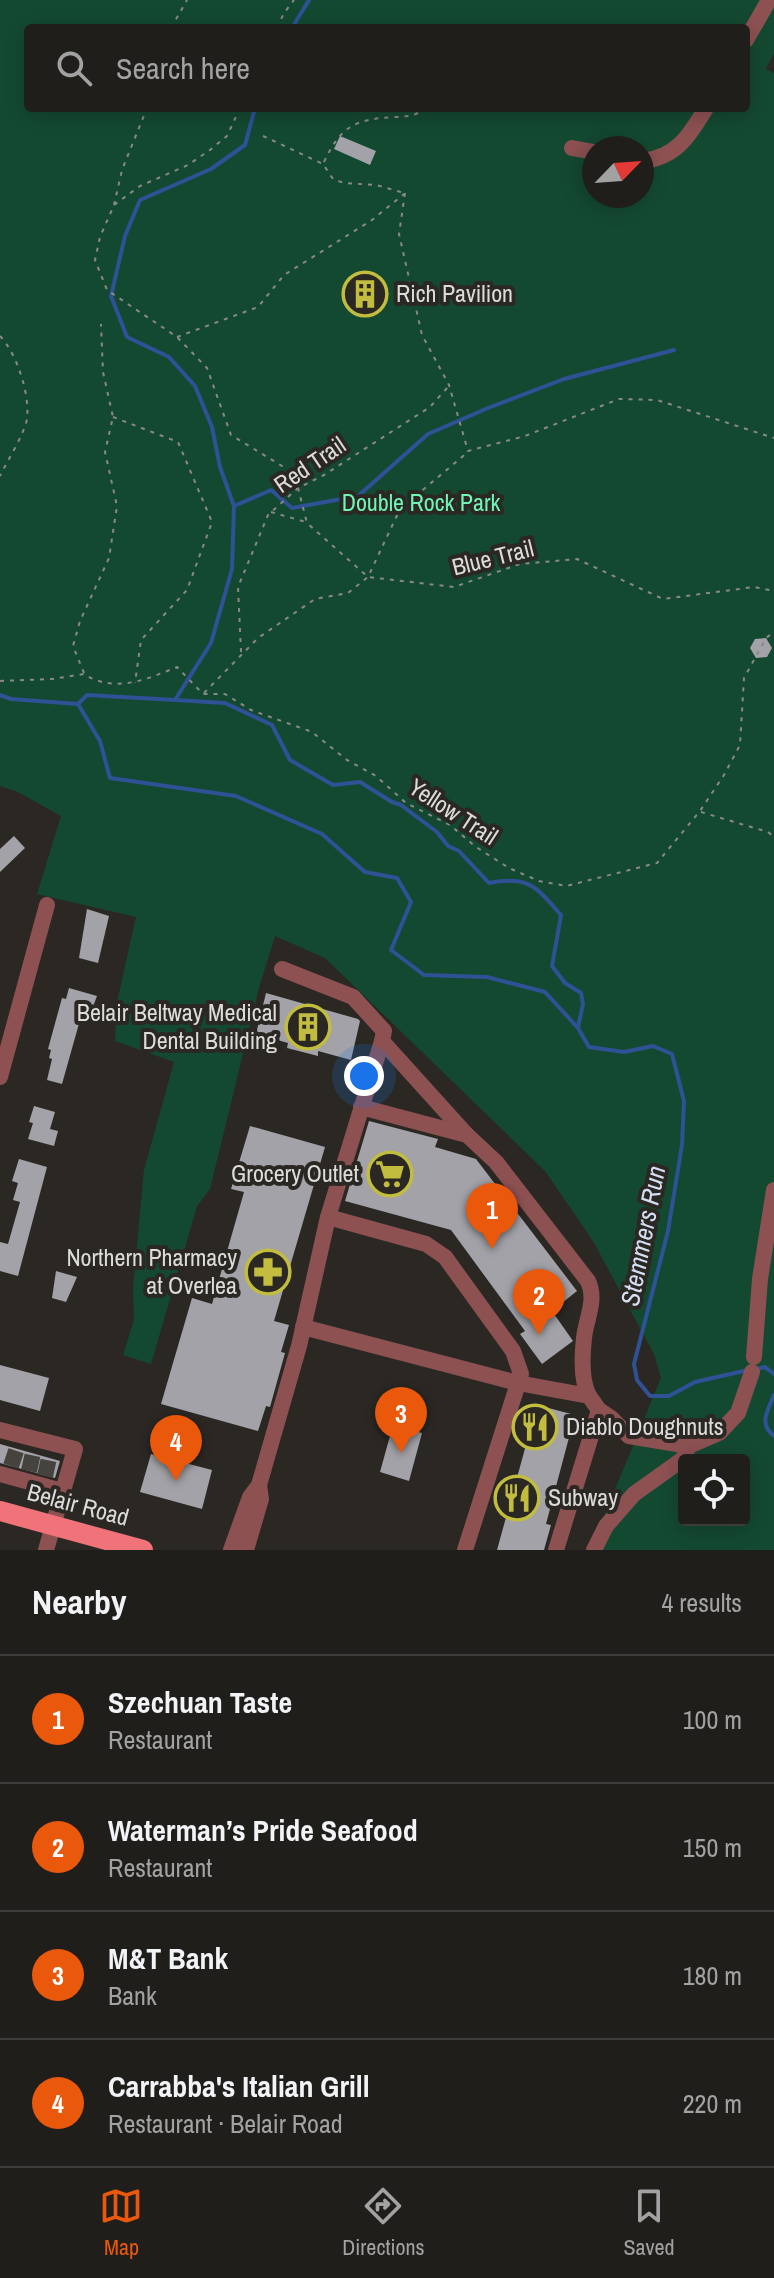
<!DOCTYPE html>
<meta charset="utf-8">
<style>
body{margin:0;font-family:"Archivo Narrow",sans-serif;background:#282724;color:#f1f3f6}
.controls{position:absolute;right:24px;bottom:24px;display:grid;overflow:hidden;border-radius:8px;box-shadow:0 4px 20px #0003}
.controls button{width:72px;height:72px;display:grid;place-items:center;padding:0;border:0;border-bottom:2px solid #3d3c3a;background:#201e1b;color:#f1f3f6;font:40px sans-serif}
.compass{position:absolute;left:582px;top:136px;width:72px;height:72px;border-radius:50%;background:#201e1b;box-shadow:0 4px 20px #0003;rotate:65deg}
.you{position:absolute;left:364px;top:1076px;width:28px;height:28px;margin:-20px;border:6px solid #fff;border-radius:50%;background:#1a73e8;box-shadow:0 0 0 12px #1a73e833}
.badge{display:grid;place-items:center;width:52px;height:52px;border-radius:50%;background:#ea580c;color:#fff;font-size:26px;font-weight:700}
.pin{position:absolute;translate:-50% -66px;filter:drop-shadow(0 2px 4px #0008)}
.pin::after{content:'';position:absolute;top:42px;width:28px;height:24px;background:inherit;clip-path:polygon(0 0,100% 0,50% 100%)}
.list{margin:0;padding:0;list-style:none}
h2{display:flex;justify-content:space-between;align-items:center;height:104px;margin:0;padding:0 32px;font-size:34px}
h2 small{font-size:26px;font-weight:400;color:#a2a2a3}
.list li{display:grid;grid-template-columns:52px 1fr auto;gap:24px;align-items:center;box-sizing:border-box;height:128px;padding:0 32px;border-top:2px solid #3d3c3a}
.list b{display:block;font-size:30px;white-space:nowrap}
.list p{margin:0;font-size:26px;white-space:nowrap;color:#a2a2a3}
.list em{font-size:26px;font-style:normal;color:#a2a2a3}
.icon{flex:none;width:44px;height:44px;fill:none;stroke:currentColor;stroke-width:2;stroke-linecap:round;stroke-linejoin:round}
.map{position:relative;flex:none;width:774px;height:1550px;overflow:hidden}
.search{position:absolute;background:#201e1b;box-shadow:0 4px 20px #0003;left:24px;right:24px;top:24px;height:88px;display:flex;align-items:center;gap:20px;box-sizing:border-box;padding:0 28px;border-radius:8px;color:#a2a2a3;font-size:30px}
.sheet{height:616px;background:#201e1b}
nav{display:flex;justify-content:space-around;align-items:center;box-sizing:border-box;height:112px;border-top:2px solid #3d3c3a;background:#201e1b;font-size:22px;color:#a2a2a3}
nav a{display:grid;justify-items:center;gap:4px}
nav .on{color:#ea580c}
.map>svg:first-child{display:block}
</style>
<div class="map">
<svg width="774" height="1550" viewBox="0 0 774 1550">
<rect width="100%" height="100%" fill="#2b2824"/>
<path fill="#144931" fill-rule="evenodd" d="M 0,0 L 774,0 L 774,53 L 766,69 L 774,73 L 774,1550 L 590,1550 L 661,1378 L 654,1354 L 593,1241 L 545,1171 L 325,958 L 275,936 L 259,988 L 210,1189 L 197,1206 L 151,1364 L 123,1355 L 134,1320 L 133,1289 L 144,1170 L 174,1062 L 115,1041 L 117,1002 L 136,917 L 37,894 L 61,816 L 18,792 L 0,786 ZM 28,28 L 746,28 L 746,108 L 28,108 ZM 594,148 L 642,148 L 642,196 L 594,196 ZM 684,1460 L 744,1460 L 744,1520 L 684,1520 Z"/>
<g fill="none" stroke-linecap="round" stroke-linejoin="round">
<g stroke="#2f5196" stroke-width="4">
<polyline points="292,28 309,0"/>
<polyline points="234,506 271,490 292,508 358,496 428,434 488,408 564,379 674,350"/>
<polyline points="0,695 11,699 78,704"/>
<path d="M 175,700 L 225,703 L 272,725 L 290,760 L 333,785 L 360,782 L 392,802 L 401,805 L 437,832 L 448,846 L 459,851 L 489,883 C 529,875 536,887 561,915 L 552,966 L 565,983 L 581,993 L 583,1004 L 578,1027"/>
<polyline points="78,704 100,741 110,778 236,796 322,834 365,872 397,878 411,902 391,950 424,975 487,977 545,992 578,1028 589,1047 624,1052 653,1046 672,1054 684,1101 682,1145 668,1231 634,1364 637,1380 650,1396 669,1396 695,1382 748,1370"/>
<polyline points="78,704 87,695 175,700 211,643 232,569 234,506 220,467 212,427 195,386 169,357 127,337 111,296 125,236 140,200 211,169 245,145 255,108"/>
<polyline points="756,1369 765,1367 774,1374"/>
<path d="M 774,1395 C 768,1410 758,1424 774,1436"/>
</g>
</g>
<g fill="#a2a2a8">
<polygon points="340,136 376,151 370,165 334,149"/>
<polygon points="371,284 374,301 360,304 357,287"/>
<polygon points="766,638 772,648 767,657 756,658 750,648 755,639"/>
<polygon points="14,836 25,848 0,872 0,849"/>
<polygon points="87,909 109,916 98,963 79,958"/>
<polygon points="69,988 97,996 94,1004 98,1005 92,1023 80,1020 62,1084 47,1080 52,1059 49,1058 51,1050 48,1049 62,998 66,999"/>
<polygon points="266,993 358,1019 360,1021 351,1060 318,1051 318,1056 287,1048 288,1043 256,1034"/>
<polygon points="34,1106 55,1112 50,1129 58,1131 54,1146 28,1139 33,1123 29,1122"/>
<polygon points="369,1121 438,1139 435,1147 476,1159 577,1291 552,1311 573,1341 542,1364 520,1334 525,1331 451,1230 345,1201"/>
<polygon points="250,1126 325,1147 274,1321 289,1325 281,1352 285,1353 270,1407 266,1406 258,1431 161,1404 192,1298 212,1304 244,1192 231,1189"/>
<polygon points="19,1159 47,1167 18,1276 0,1271 0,1242 8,1244 20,1202 13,1200 18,1183 12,1181"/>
<polygon points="56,1271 77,1277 66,1302 52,1298"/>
<polygon points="0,1365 49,1378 40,1411 0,1400"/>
<polygon points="537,1405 575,1415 546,1524 551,1525 544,1550 497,1550"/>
<polygon points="393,1425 422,1433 409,1481 380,1472"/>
<polygon points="0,1444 60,1461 55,1478 0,1463"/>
<polygon points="151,1454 212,1470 202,1509 140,1492"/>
</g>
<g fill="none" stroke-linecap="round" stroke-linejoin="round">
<g stroke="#46433f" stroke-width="16" stroke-dasharray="16 8" stroke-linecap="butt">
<polyline points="11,1466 17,1448"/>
<polyline points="29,1471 33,1453"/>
<polyline points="45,1476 49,1458"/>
</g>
<g stroke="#8b8986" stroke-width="2" stroke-dasharray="4 6" stroke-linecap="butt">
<polyline points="171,28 187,0"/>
<polyline points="277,28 284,13 294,0"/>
<polyline points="240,108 227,136 210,150 188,165 140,186 114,205 100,237 95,260 107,290 177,337 207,368 231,435 282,466 298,488 307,523 368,577 454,587 520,564 577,559 663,599 754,587 774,591"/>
<polyline points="263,136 323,164 333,179 344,183 376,185 404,193"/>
<path d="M 324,162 C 341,126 355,119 395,117 C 407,116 415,117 425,108"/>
<polyline points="405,193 399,234 422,335 449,385 468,451 525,436 619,399 657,400 774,438"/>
<polyline points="114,205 122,170 147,108"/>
<path d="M 0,336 C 17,354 30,394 27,419 C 24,435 7,461 0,476"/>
<polyline points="177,337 258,307 284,275 372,220 404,194"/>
<polyline points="113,417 178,442 212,522 187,590 141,640 135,683"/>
<polyline points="271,512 306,522"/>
<polyline points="241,652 238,587 268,515 298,488 324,475 430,407 448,387"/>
<polyline points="84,673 73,646 80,621 109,558 117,506 105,452 113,417 103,372 101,324"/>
<path d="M 0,681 L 52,679 L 84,674 C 115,694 147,679 177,667 L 203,694 L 225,694 L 251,710 L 312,732 L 347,760 L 376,776 L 406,803 L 450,825 L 476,847 L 509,868 L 539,881 L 566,886 L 657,863 L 700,811 L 724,775 L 740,745 L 744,678 L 766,638 L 774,632"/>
<polyline points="204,693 258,638 315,599 348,593 368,577 400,509 468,452"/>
<polyline points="701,812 768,832 774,837"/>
</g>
<g stroke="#8d5152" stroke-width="16">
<polyline points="746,40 769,0"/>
<polyline points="572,148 594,152"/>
<path d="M 642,161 C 676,158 690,135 706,108"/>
<polyline points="282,969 353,997 384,1031 382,1041 466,1134"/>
<polyline points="0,1077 47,905"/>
<path d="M 361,1107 L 467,1135 L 496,1162 L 588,1281 C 597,1300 586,1319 584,1338 C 582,1356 581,1381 589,1396"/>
<polyline points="328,1217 382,1041"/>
<polyline points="303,1327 518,1383 589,1396 599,1410 611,1418 629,1436 689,1446"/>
<polyline points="754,1357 760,1279 774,1190"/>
<polyline points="0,1430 75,1449 46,1550"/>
<polyline points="0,1474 62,1491"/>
<polyline points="231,1550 250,1497 259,1485 299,1346 328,1217 426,1244 445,1257 513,1351 521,1374 465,1550"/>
<polyline points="246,1550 261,1499 259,1485"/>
<polyline points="556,1550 599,1410"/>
<polyline points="594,1550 606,1526 634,1494 683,1459 689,1446 719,1433 738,1413 752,1372"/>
</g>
<polyline stroke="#ef7379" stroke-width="20" points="0,1511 143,1550"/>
</g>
<defs>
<g id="building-ring" transform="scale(2.3)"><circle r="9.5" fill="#2b2824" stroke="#c2bd3f" stroke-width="1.5"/><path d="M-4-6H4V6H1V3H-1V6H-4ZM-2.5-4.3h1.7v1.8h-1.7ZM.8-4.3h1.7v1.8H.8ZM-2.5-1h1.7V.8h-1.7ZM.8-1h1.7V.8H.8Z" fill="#c2bd3f"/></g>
<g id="supermarket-ring" transform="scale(2.3)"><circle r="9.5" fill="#2b2824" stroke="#c2bd3f" stroke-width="1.5"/><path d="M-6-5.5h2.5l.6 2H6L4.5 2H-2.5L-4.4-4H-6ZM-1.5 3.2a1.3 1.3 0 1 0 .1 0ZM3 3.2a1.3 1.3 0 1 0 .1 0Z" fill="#c2bd3f"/></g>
<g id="pharmacy-ring" transform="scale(2.3)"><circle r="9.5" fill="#2b2824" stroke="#c2bd3f" stroke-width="1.5"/><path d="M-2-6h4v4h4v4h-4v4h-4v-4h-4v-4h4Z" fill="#c2bd3f"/></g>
<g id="restaurant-ring" transform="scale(2.3)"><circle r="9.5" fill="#2b2824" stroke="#c2bd3f" stroke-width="1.5"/><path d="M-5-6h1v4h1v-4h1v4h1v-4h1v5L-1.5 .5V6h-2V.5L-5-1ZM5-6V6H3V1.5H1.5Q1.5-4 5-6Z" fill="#c2bd3f"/></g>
</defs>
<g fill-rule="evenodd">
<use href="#building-ring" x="365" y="294"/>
<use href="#building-ring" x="308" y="1027"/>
<use href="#supermarket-ring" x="390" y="1174"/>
<use href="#pharmacy-ring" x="268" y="1272"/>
<use href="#restaurant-ring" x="535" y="1427"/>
<use href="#restaurant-ring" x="517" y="1498"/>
</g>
<g text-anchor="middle" stroke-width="8" stroke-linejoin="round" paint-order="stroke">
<g font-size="24" fill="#dedcda" stroke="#2b2824" text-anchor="start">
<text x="396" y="302">Rich Pavilion</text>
<text x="277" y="1021" text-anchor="end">Belair Beltway Medical<tspan x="277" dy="28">Dental Building</tspan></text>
<text x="359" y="1182" text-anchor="end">Grocery Outlet</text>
<text x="237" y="1266" text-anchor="end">Northern Pharmacy<tspan x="237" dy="28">at Overlea</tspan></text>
<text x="566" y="1435">Diablo Doughnuts</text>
<text x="548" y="1506">Subway</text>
</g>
<g font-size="24" fill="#dedcda" stroke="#2b2824">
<text transform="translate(310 465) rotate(-34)" y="8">Red Trail</text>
<text transform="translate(493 558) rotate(-14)" y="8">Blue Trail</text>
<text transform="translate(453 812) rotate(33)" y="8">Yellow Trail</text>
<text transform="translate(78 1505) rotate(15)" y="8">Belair Road</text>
</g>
<g font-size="24" fill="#6ff6b5" stroke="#2b2824">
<text x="421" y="511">Double Rock Park</text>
</g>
<g font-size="26" font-style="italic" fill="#d4dff3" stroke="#2b2824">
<text transform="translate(643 1236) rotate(-79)" y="9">Stemmers Run</text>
</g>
</g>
</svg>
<div class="controls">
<button><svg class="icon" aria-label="locate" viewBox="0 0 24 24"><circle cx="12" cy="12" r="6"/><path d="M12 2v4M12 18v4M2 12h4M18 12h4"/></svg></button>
</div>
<svg class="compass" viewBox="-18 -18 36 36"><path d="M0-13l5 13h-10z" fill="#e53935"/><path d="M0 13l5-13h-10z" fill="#a2a2a3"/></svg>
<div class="you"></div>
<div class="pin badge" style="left:492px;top:1249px">1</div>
<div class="pin badge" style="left:539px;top:1335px">2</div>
<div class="pin badge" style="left:401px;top:1453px">3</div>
<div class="pin badge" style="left:176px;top:1481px">4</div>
<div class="search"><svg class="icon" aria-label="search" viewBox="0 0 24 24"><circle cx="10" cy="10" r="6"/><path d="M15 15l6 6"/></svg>Search here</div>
</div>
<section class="sheet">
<h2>Nearby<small>4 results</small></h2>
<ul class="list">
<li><span class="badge">1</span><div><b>Szechuan Taste</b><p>Restaurant</p></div><em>100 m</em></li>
<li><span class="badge">2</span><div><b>Waterman’s Pride Seafood</b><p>Restaurant</p></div><em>150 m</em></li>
<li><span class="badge">3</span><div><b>M&amp;T Bank</b><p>Bank</p></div><em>180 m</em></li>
<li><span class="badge">4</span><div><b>Carrabba's Italian Grill</b><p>Restaurant · Belair Road</p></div><em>220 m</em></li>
</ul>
</section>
<nav>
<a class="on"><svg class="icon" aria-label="map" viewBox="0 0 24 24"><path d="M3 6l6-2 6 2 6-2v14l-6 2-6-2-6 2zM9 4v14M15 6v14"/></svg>Map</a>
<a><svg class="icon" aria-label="directions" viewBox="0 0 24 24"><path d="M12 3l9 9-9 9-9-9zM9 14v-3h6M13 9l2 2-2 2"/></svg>Directions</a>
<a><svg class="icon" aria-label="saved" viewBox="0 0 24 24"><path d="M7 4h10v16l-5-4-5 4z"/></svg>Saved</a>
</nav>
